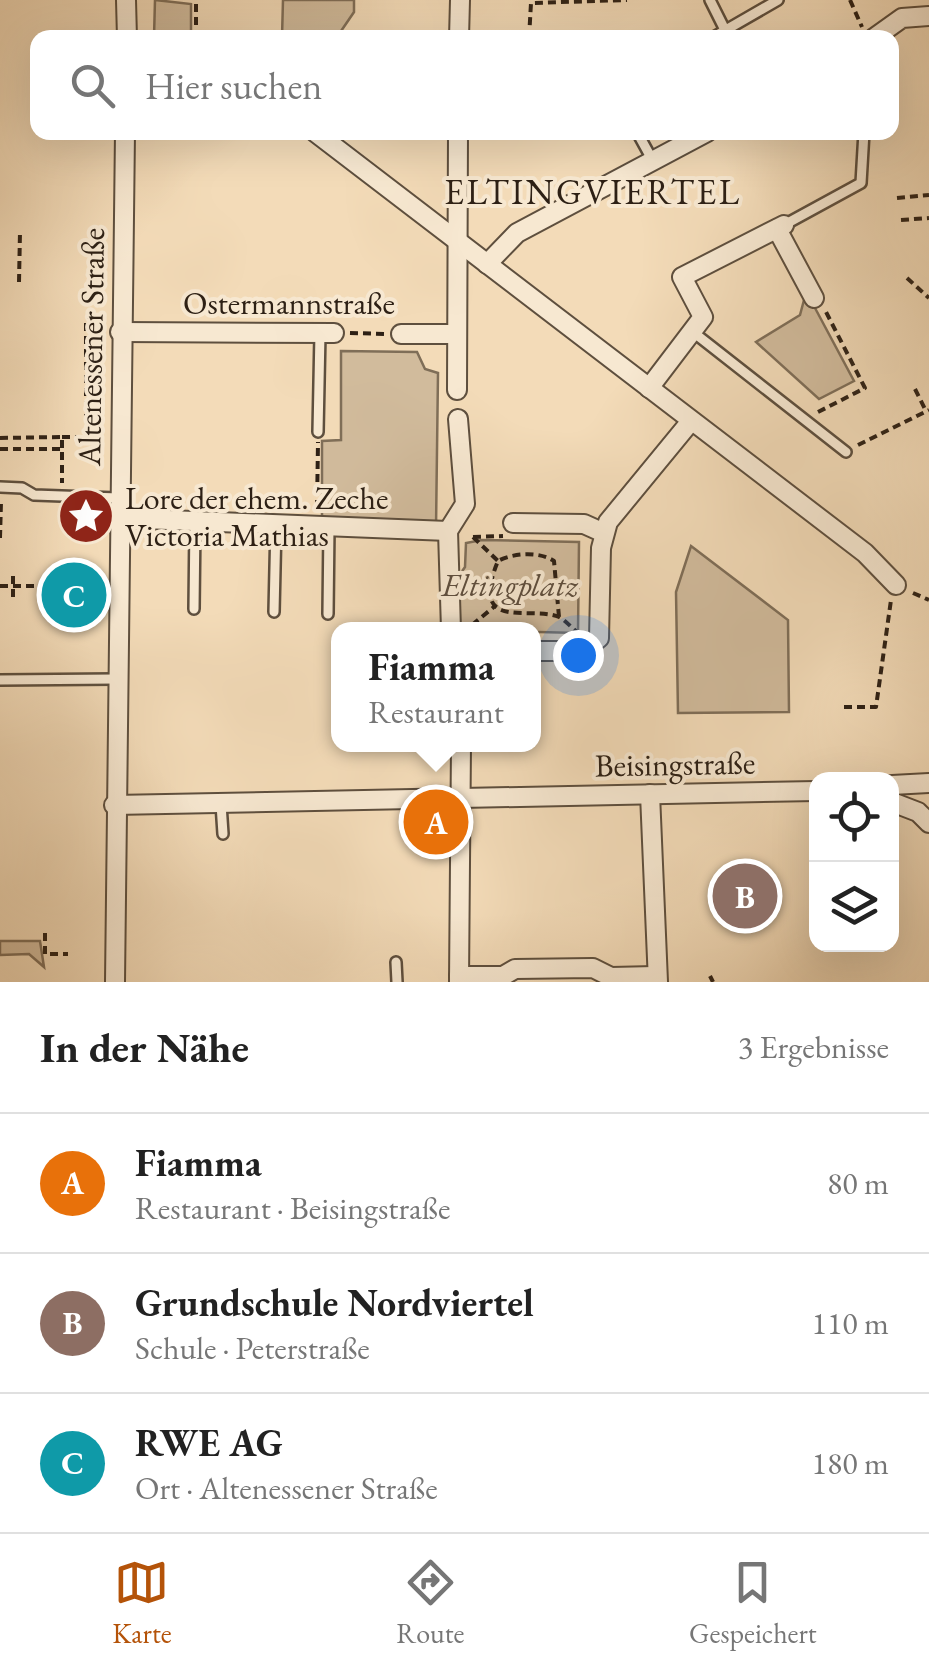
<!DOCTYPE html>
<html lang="de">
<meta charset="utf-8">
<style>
body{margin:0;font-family:"EB Garamond",serif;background:#f6f6f6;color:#222}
.controls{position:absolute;right:30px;bottom:30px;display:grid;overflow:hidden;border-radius:20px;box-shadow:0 10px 40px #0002}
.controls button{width:90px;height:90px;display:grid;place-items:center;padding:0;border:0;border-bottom:2px solid #e0e0e0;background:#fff;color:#222;font:50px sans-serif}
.you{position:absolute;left:578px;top:655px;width:35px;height:35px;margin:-25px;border:8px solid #fff;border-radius:50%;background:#1a73e8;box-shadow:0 0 0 15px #1a73e833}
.badge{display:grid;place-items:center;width:65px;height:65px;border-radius:50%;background:#b45309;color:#fff;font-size:32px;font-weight:700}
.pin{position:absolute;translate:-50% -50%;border:5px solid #fff;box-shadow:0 2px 10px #0006}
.popup{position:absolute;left:331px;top:622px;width:210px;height:130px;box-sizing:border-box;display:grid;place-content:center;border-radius:20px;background:#fff;filter:drop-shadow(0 2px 8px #0005);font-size:32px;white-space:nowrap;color:#767676}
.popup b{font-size:38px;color:#222}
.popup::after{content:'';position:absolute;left:50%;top:100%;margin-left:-20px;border:20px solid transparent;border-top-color:#fff}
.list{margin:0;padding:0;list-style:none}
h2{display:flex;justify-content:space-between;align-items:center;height:130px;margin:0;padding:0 40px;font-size:42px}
h2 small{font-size:32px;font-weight:400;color:#767676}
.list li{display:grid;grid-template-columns:65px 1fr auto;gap:30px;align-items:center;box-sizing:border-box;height:140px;padding:0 40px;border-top:2px solid #e0e0e0}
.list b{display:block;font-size:38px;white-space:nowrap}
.list p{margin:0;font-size:32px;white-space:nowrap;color:#767676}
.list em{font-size:32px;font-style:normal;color:#767676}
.icon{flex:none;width:55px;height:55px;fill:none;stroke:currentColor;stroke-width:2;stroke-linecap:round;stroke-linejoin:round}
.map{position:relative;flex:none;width:929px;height:982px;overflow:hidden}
.search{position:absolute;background:#fff;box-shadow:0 10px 40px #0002;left:30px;right:30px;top:30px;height:110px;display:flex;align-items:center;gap:25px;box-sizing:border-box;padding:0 35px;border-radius:20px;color:#767676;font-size:38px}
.sheet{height:550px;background:#fff}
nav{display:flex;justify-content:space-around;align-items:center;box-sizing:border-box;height:140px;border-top:2px solid #e0e0e0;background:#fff;font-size:28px;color:#767676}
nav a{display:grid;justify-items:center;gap:5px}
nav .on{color:#b45309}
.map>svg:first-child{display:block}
</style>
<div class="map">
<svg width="929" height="982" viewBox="0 0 929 982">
<rect width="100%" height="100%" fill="#f3dbb8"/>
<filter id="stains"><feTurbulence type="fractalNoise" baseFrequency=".002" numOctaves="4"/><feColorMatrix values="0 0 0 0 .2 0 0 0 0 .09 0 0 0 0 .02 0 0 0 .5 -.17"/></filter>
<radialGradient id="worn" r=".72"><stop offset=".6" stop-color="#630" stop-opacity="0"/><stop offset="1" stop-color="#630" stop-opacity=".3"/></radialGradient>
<g fill="#d1bb9c" stroke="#7f6e58" stroke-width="2.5">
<polygon points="155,0 191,4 191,37 154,37"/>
<polygon points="283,0 354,0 354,12 337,37 282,37"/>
<polygon points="804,300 815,308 854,381 819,399 756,342 800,315"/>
<polygon points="341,351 417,352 425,369 438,373 436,528 322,524 322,441 341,440"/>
<polygon points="482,540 579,542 578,633 458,630 458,577 465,567 466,543"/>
<polygon points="691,546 788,620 789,712 678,713 676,592"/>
<polygon points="0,941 40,941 44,967 29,954 0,955"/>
</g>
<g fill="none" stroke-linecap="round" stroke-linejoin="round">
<g stroke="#5e4f3e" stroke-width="14">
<g id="lane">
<polyline points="710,0 729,38"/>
<polyline points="712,38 778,0"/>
<polyline points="637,132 653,161"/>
<polyline points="784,225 861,183 864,132"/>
<polyline points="693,332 846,452"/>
<polyline points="318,432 320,333"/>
<polyline points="0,487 22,488 34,495 118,498"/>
<polyline points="194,609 195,521"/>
<polyline points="274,612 276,524"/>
<polyline points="328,614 329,526"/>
<polyline points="0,680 115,679"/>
<polyline points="221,804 223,834"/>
<polyline points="396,962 397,982"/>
</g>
</g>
<g stroke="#5e4f3e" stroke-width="22">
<g id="street">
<polyline points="126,0 127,38"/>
<polyline points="459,38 460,0"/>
<polyline points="874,38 902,18 929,16"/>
<polyline points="315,132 865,553 896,585"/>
<polyline points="777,229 814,298"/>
<polyline points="487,264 517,233 707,132"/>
<polyline points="120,332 334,333"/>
<polyline points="401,334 456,334"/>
<polyline points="649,388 703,317 682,277 784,225"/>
<polyline points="457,390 458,132"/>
<polyline points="118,518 448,531"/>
<polyline points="513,523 584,524 604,533"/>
<polyline points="451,630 448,531 465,504 458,419"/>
<polyline points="534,651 582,651 599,638 601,548 608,522 691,421"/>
<polyline points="892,785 929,783"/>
<polyline points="650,794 658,982"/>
<polyline points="892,802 918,812 929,823"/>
<polyline points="114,805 816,791"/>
<polyline points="459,976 503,976 515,969 593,968 611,977 655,976"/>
<polyline points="115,982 125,132"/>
<polyline points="459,982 461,744"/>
</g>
</g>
<g stroke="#2d2015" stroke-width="4" stroke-dasharray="8 5" stroke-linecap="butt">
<polyline points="850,0 862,27"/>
<polyline points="82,31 82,38"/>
<polyline points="196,38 196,0"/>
<polyline points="311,38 312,32"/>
<polyline points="529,38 531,3 627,0"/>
<polyline points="897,198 929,195"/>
<polyline points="901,220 929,218"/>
<polyline points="907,278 929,298"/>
<polyline points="19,282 20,232"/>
<polyline points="350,333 386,334"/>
<polyline points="915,389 925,409"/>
<polyline points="818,412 865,388 825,310"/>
<polyline points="62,437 86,437 86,319 99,319"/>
<polyline points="0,438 62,437 62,449"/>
<polyline points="858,445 929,410"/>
<polyline points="0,449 62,449 62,483"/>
<polyline points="317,508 318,442"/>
<polyline points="473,537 503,536"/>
<polyline points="473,537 498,561"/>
<polyline points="0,538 1,502"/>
<polyline points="0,586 34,586"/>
<polyline points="913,593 929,600"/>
<polyline points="13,597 13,576"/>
<polyline points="91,613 95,613"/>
<path d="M 559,617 L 554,561 C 539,551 513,553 498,561 C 468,633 530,605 559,617 C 565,620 573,629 578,633"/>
<polyline points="472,625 495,606"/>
<polyline points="844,707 876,707 891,600"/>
<polyline points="45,933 45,954 68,954"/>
<polyline points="710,976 713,982"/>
</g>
<use href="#lane" stroke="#f7e8d1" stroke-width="9"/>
<use href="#street" stroke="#f7e8d1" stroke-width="18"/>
</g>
<defs>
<g id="sight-disc" transform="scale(2.875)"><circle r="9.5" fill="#8f2418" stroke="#f7e8d1"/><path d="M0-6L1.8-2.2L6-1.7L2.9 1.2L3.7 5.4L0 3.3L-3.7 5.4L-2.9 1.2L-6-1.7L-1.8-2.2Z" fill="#fff"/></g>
</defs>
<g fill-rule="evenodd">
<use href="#sight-disc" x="86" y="516"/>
</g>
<g text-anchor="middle" stroke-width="8" stroke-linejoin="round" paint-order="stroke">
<g font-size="32" fill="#2d2015" stroke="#f7e8d1">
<text x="289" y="314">Ostermannstraße</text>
<text transform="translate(91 347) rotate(-89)" y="11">Altenessener Straße</text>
<text transform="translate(675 764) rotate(-1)" y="11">Beisingstraße</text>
</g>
<g font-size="32" fill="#2d2015" stroke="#f7e8d1" text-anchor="start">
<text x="125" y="509">Lore der ehem. Zeche<tspan x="125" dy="37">Victoria Mathias</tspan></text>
</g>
<g font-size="32" font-style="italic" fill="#5e4e3e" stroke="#f7e8d1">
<text x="510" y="596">Eltingplatz</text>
</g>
<g font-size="35" letter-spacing="2.5" fill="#2d2015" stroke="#f7e8d1">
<text x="593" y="204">ELTINGVIERTEL</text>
</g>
</g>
<rect width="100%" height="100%" filter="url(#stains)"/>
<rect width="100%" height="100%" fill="url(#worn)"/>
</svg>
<div class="controls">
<button><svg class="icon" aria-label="locate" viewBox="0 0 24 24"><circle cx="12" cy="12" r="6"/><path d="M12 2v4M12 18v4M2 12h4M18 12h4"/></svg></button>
<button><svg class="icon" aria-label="layers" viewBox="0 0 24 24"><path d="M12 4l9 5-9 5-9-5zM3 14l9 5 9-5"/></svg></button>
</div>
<div class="you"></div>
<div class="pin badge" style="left:436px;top:822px;background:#e8710a">A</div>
<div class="popup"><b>Fiamma</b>Restaurant</div>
<div class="pin badge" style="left:745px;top:896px;background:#8d6e63">B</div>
<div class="pin badge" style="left:74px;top:595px;background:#0f9aa8">C</div>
<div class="search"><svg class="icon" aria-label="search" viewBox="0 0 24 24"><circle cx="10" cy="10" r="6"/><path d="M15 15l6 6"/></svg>Hier suchen</div>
</div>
<section class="sheet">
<h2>In der Nähe<small>3 Ergebnisse</small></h2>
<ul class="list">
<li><span class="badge" style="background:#e8710a">A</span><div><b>Fiamma</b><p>Restaurant · Beisingstraße</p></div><em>80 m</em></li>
<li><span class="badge" style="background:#8d6e63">B</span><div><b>Grundschule Nordviertel</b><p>Schule · Peterstraße</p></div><em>110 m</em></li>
<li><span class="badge" style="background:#0f9aa8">C</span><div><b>RWE AG</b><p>Ort · Altenessener Straße</p></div><em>180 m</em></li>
</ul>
</section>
<nav>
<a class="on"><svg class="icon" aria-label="map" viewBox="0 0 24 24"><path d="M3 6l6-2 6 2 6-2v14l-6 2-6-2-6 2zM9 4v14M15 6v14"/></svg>Karte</a>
<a><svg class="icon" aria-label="directions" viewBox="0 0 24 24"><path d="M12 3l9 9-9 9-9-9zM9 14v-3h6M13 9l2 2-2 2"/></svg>Route</a>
<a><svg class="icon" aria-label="saved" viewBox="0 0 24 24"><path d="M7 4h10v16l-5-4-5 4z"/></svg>Gespeichert</a>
</nav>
